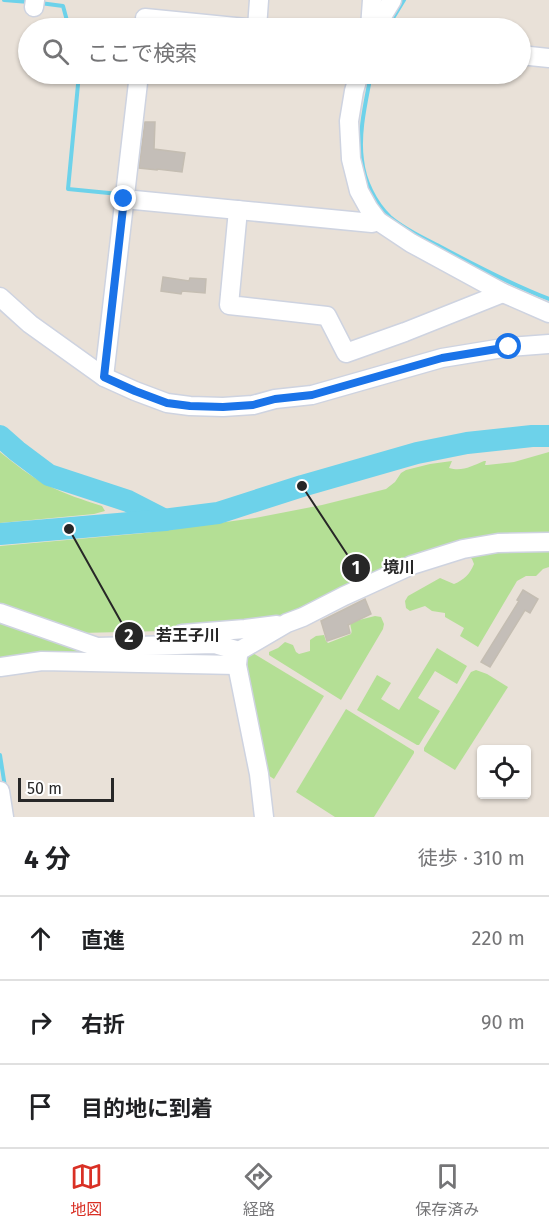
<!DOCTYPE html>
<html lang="ja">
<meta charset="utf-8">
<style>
body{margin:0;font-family:"Fira Sans","Noto Sans JP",sans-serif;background:#f2f2f2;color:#202124}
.controls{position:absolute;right:18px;bottom:18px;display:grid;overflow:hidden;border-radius:6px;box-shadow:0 2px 4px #0004}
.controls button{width:54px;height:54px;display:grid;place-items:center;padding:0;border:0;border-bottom:2px solid #e0e0e0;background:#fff;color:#202124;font:30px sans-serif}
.scale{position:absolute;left:18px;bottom:15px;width:96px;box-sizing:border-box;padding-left:6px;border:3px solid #272727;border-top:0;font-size:16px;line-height:21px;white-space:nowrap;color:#272727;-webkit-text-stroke:4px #fff;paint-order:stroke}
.stop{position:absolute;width:18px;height:18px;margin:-14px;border:4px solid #1a73e8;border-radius:50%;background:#fff}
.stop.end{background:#1a73e8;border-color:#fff;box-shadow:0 2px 6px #0008}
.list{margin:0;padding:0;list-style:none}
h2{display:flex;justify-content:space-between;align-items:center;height:78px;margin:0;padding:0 24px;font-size:26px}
h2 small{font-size:20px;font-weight:400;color:#757577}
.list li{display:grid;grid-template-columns:39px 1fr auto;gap:18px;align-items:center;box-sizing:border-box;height:84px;padding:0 24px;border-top:2px solid #e0e0e0}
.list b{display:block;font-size:22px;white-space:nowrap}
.list em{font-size:20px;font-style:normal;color:#757577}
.icon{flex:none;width:33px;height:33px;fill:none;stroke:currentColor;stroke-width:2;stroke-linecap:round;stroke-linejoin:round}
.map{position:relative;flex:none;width:549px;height:817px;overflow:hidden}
.search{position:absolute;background:#fff;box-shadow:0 2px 4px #0004;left:18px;right:18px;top:18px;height:66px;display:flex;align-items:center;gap:15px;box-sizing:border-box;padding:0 21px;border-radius:33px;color:#757577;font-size:22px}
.sheet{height:330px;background:#fff}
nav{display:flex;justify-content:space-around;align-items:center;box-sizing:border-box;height:84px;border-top:2px solid #e0e0e0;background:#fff;font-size:16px;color:#757577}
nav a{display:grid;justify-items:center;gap:3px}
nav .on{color:#d93025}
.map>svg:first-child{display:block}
</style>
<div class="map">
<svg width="549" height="817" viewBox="0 0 549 817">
<rect width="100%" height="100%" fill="#e9e1d8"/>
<g fill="#b4df95">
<path d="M 0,452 C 15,464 30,476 47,485 C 65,494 83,500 102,506 L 105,511 L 94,514 L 0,523 Z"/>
<path d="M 549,452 L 549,538 L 471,543 L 297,616 L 223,626 L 163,631 L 80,633 L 0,608 L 0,546 L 145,533 L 255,518 L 322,505 L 386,489 L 395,482 L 401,473 L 406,470 L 430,464 L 452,461 L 449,468 C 462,472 472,466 484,461 L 486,461 L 485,465 L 487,465 L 514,462 Z"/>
<path d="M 549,545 L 549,567 L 543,569 L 536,576 L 526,576 L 517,581 L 478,647 L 460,636 L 464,628 L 445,617 L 445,613 L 432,611 L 425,606 L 410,611 L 406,608 L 405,601 L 408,596 L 440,578 L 454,584 C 464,580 470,574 474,564 L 472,559 L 467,554 Z"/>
<polygon points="0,616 94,651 212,649 221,655 219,659 0,662"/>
<path d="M 375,616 L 381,617 L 384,624 L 383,629 L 341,700 L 269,655 L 269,652 L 278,648 L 285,642 L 293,645 L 296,652 L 299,654 L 310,651 L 310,640 L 316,636 L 324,635 L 326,641 L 328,643 L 351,634 C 353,630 349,626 351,622 Z"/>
<polygon points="437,648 467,666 457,684 435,671 418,698 440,711 419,745 417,745 357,710 377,675 391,683 381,699 399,710"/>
<polygon points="251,652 324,696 274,779 263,772 244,655"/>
<polygon points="476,670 487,674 508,687 455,770 424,751 424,748 471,672"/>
<polygon points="346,709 414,751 414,753 374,817 335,817 296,792"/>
</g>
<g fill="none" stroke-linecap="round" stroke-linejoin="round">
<g stroke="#6dd2ea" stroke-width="4">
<polyline points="4,0 29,2"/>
<polyline points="40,3 63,6 69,28"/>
<polyline points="387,28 404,0"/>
<polyline points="79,74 68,189 119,194"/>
<path d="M 371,74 C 366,101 358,133 362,160 C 364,180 375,203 390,217 C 404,229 421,237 437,245 C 474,265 510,284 549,299"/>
<polyline points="0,755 5,787"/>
</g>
<g stroke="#6dd2ea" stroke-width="22">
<polyline points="0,436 17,451 49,475 128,501 165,520"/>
<polyline points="0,534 165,520 163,520 218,513 302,486 417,453 467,443 532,436 549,436"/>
</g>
</g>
<g fill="#c4beb8" stroke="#c4bdb2" stroke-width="1.5">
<polygon points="145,122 155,122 154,149 185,153 182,172 157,169 157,170 139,168"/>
<polygon points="163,277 189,281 190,278 206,279 205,293 182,291 181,294 161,291"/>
<polygon points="523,590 538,599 530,613 525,610 490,667 481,662 519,601 517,600"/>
<polygon points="365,599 371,614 348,625 350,633 327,641 321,621"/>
</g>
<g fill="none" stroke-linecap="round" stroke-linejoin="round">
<g stroke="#ced3e0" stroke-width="21">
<g id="minor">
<polyline points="34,7 35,0"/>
<polyline points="145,18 246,28"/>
<polyline points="257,28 259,0"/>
<polyline points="370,28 372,0"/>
<polyline points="375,28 392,0"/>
<polyline points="520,55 549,58"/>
<polyline points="359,74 354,91 349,121 351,159 359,191 369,209 378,221 411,243 503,293 549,313"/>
<polyline points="124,199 372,223 378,221"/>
<polyline points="238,210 229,305 327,316 346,353 405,332 503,293"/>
<polyline points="0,297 30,324 104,377 135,391 167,403 190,406 223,407 253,405 275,399 312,395 442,358 509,347 549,344"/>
<polyline points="104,377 139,74"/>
<polyline points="0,613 97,647 215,644 239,651 287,623 303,617 344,596 412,565 463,549 498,543 549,542"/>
<polyline points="182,634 245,629 277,625"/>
<polyline points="238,656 237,665 259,774 264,817"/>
<polyline points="0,667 42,661 237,665"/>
<polyline points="0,791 4,817"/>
</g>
</g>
<use href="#minor" stroke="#fff" stroke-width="18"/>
</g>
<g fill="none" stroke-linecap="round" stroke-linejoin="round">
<polyline stroke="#1a73e8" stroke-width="8" points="124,199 104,377 135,391 167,403 190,406 223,407 253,405 275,399 312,395 442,358 509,347"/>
</g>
<path fill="none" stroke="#272727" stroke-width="2" d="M302 486L356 568M69 529L129 636"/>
<g fill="#272727" stroke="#fff" stroke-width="2">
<circle cx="302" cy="486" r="6"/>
<circle cx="69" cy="529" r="6"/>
<circle cx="356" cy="568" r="15"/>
<circle cx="129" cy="636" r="15"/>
</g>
<g font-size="18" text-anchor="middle" font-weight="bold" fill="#fff">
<text x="356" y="574">1</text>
<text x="129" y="642">2</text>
</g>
<g font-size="16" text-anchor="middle" font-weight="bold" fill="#272727" stroke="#fff" stroke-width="4.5" stroke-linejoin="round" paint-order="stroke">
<text x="399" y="573">境川</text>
<text x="188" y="641">若王子川</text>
</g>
</svg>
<div class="controls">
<button><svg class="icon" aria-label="locate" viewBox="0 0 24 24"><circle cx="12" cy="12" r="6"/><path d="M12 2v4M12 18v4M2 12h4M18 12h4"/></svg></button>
</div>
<div class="scale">50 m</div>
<div class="stop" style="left:509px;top:347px"></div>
<div class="stop end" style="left:124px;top:199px"></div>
<div class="search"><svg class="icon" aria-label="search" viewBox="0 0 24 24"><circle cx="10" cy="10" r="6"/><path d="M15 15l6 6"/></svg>ここで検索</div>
</div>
<section class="sheet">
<h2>4 分<small>徒歩 · 310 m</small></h2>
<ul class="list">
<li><svg class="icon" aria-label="ahead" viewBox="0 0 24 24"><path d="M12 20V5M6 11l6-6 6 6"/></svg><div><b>直進</b></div><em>220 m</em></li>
<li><svg class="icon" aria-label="right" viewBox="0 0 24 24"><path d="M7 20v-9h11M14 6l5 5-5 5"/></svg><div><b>右折</b></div><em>90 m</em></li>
<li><svg class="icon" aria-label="arrive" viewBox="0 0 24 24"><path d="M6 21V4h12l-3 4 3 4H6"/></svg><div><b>目的地に到着</b></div></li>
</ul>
</section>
<nav>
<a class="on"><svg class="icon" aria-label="map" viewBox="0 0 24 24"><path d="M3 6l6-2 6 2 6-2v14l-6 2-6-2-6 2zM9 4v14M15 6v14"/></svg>地図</a>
<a><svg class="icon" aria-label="directions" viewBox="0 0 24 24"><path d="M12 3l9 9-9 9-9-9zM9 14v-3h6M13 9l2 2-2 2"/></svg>経路</a>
<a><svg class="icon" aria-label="saved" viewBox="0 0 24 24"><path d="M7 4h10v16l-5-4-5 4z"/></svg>保存済み</a>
</nav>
